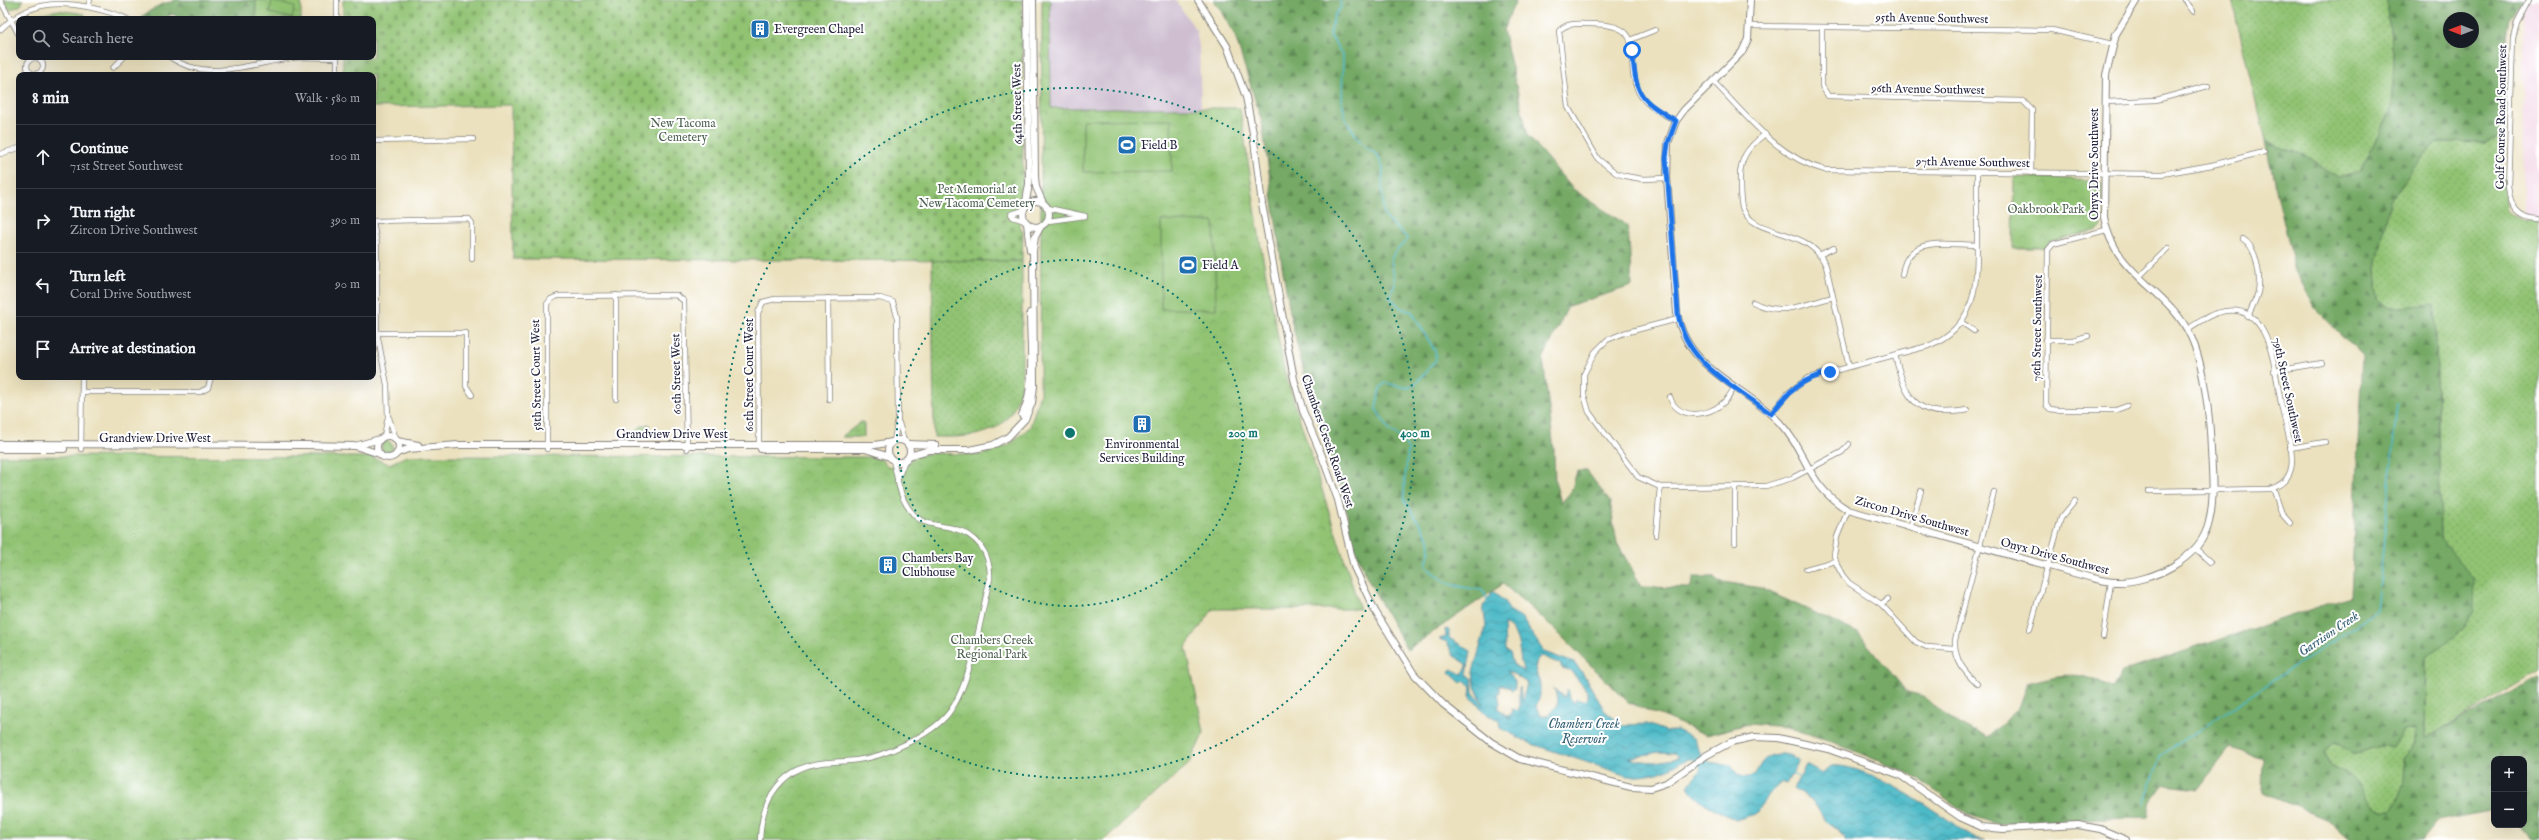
<!DOCTYPE html>
<meta charset="utf-8">
<style>
body{margin:0;font-family:"IM FELL English",serif;background:#20242c;color:#f1f3f6}
.controls{position:absolute;right:12px;bottom:12px;display:grid;overflow:hidden;border-radius:8px;box-shadow:0 4px 16px #0002}
.controls button{width:36px;height:36px;display:grid;place-items:center;padding:0;border:0;border-bottom:1px solid #363941;background:#171b24;color:#f1f3f6;font:20px sans-serif}
.compass{position:absolute;left:2443px;top:12px;width:36px;height:36px;border-radius:50%;background:#171b24;box-shadow:0 4px 16px #0002;rotate:270deg}
.stop{position:absolute;width:12px;height:12px;margin:-9px;border:3px solid #1a73e8;border-radius:50%;background:#fff}
.stop.end{background:#1a73e8;border-color:#fff;box-shadow:0 1px 4px #0008}
.list{margin:0;padding:0;list-style:none}
h2{display:flex;justify-content:space-between;align-items:center;height:52px;margin:0;padding:0 16px;font-size:17px}
h2 small{font-size:13px;font-weight:400;color:#9ea1a6}
.list li{display:grid;grid-template-columns:26px 1fr auto;gap:12px;align-items:center;box-sizing:border-box;height:64px;padding:0 16px;border-top:1px solid #363941}
.list b{display:block;font-size:15px;white-space:nowrap}
.list p{margin:0;font-size:13px;white-space:nowrap;color:#9ea1a6}
.list em{font-size:13px;font-style:normal;color:#9ea1a6}
.icon{flex:none;width:22px;height:22px;fill:none;stroke:currentColor;stroke-width:2;stroke-linecap:round;stroke-linejoin:round}
.map{position:relative;flex:none;width:2539px;height:840px;overflow:hidden}
.search{position:absolute;background:#171b24;box-shadow:0 4px 16px #0002;left:16px;top:16px;width:360px;height:44px;display:flex;align-items:center;gap:10px;box-sizing:border-box;padding:0 14px;border-radius:8px;color:#9ea1a6;font-size:15px}
.panel{position:absolute;background:#171b24;box-shadow:0 4px 16px #0002;left:16px;top:72px;width:360px;height:308px;border-radius:8px}
.map>svg:first-child{display:block}
</style>
<div class="map">
<svg width="2539" height="840" viewBox="0 0 2539 840">
<defs>
<pattern id="grass-dots" width="8" height="8" patternUnits="userSpaceOnUse"><rect width="8" height="8" fill="#91c373"/><path d="M2 2h.1M6 6h.1" fill="none" stroke="#7da764" stroke-width="1.8" stroke-linecap="round"/></pattern>
<pattern id="forest-firs" width="22" height="20" patternUnits="userSpaceOnUse"><rect width="22" height="20" fill="#74a965"/><path d="M5 1l3.5 6h-7zM16 11l3.5 6h-7z" fill="#5f8954"/></pattern>
<pattern id="wetland-marsh" width="20" height="14" patternUnits="userSpaceOnUse"><rect width="20" height="14" fill="#91c373"/><path d="M1 5h8M5 5V1M11 12h8M15 12V8" fill="none" stroke="#7da764"/></pattern>
<pattern id="cemetery-stones" width="16" height="16" patternUnits="userSpaceOnUse"><rect width="16" height="16" fill="#91c373"/><path d="M2 7V4a2 2 0 0 1 4 0v3zM10 15v-3a2 2 0 0 1 4 0v3z" fill="#7da764"/></pattern>
<pattern id="park-crowns" width="20" height="18" patternUnits="userSpaceOnUse"><rect width="20" height="18" fill="#91c373"/><path d="M2 6a3 3 0 1 1 6 0M12 15a3 3 0 1 1 6 0" fill="none" stroke="#7da764"/></pattern>
<pattern id="water-waves" width="16" height="10" patternUnits="userSpaceOnUse"><rect width="16" height="10" fill="#4dbac7"/><path d="M0 5q4-4 8 0t8 0" fill="none" stroke="#4097a3"/></pattern>
</defs>
<rect width="100%" height="100%" fill="#fff"/>
<filter id="ink" filterUnits="userSpaceOnUse"><feTurbulence type="fractalNoise" baseFrequency=".025" numOctaves="2"/><feDisplacementMap in="SourceGraphic" scale="8" xChannelSelector="R" yChannelSelector="G"/><feConvolveMatrix kernelMatrix="1 2 1 2 8 2 1 2 1" color-interpolation-filters="sRGB"/></filter>
<filter id="wash" filterUnits="userSpaceOnUse"><feTurbulence type="fractalNoise" baseFrequency=".012" numOctaves="4" result="noise"/><feDisplacementMap in="SourceGraphic" scale="16" xChannelSelector="R" yChannelSelector="G"/><feGaussianBlur stdDeviation="0.9" result="paint"/><feColorMatrix in="noise" values="0 0 0 0 0 0 0 0 0 0 0 0 0 0 0 0 0 1.4 0 .05"/><feComposite in="paint" operator="in"/></filter>
<g filter="url(#wash)">
<rect width="100%" height="100%" fill="#ebe1be"/>
<polygon fill="#f1d0e2" points="2523,0 2539,0 2539,220 2524,220"/>
<polygon fill="#cebed0" points="1050,0 1175,0 1196,30 1199,46 1201,108 1051,108"/>
<g fill="url(#grass-dots)" stroke="#5a7257">
<polygon points="2232,0 2386,0 2394,60 2392,108 2360,171 2338,177 2304,155 2265,142"/>
<polygon points="2499,137 2507,212 2524,220 2539,220 2539,671 2425,739 2426,658 2441,539 2435,305 2389,308 2378,300 2376,268 2390,201 2424,154 2436,142 2486,143"/>
<path d="M 932,259 L 1022,261 L 1022,380 C 1014,434 982,438 934,437 Z"/>
<circle cx="387" cy="447" r="5.5"/>
<path d="M 2416,729 L 2415,743 L 2402,759 L 2404,783 L 2393,810 C 2365,813 2369,796 2354,780 C 2342,767 2330,775 2324,752 L 2334,743 L 2341,745 L 2352,753 C 2370,753 2373,742 2393,748 L 2403,731 Z"/>
</g>
<g fill="url(#forest-firs)" stroke="#4b6650" fill-rule="evenodd">
<path d="M 174,0 L 269,0 L 256,5 L 256,19 L 182,19 L 172,14 L 165,19 L 144,19 L 142,16 C 152,10 161,2 173,2 Z"/>
<path d="M 1213,0 L 1516,0 L 1503,30 L 1528,136 L 1573,189 L 1628,226 L 1632,286 L 1568,306 L 1543,359 L 1554,450 L 1555,481 L 1561,503 L 1571,492 L 1577,471 L 1587,471 L 1610,502 L 1617,543 L 1642,587 L 1690,588 L 1694,577 L 1713,577 L 1717,581 L 1761,588 L 1858,633 L 1907,692 L 1924,696 L 1949,719 L 1988,737 L 2017,710 L 2027,683 C 2063,674 2078,669 2112,689 L 2122,672 L 2351,596 L 2362,356 L 2315,308 L 2295,270 L 2265,142 L 2304,155 L 2338,177 L 2360,171 L 2392,108 L 2394,60 L 2386,0 L 2523,0 L 2509,17 L 2502,70 L 2499,137 L 2486,143 L 2437,142 L 2424,154 L 2390,201 L 2376,268 L 2378,300 L 2389,308 L 2435,304 L 2441,539 L 2475,579 L 2474,612 L 2463,629 L 2426,658 L 2425,738 L 2539,678 L 2539,840 L 2532,840 L 2519,825 L 2524,825 L 2524,759 L 2494,759 L 2494,810 L 2437,821 L 2422,840 L 2350,840 L 2328,820 L 2263,793 L 2264,758 L 2230,748 L 2198,789 L 2165,785 L 2151,802 L 2148,817 L 1997,824 L 1969,815 L 1913,775 L 1832,742 L 1788,727 L 1748,724 L 1707,735 L 1628,702 L 1545,620 L 1503,584 L 1407,650 L 1367,578 L 1354,545 L 1341,487 L 1307,385 L 1292,323 L 1282,266 L 1262,122 L 1235,36 L 1223,13 ZM 2449,18 L 2473,18 L 2473,42 L 2449,42 ZM 2415,729 L 2415,743 L 2402,759 L 2404,783 L 2393,810 C 2365,813 2369,795 2354,780 C 2342,767 2329,775 2324,752 L 2334,743 L 2341,745 L 2352,753 C 2370,753 2373,742 2393,748 L 2403,731 Z"/>
</g>
<g fill="url(#wetland-marsh)" stroke="#5a7257">
<polygon points="861,422 864,422 864,437 841,437"/>
<polygon points="649,424 650,438 627,438 642,426"/>
</g>
<path fill="url(#cemetery-stones)" stroke="#5a7257" d="M 343,0 L 1022,0 L 1023,190 C 1020,201 1015,222 1023,232 L 1022,261 L 513,259 L 511,105 L 373,107 L 373,75 L 343,75 L 343,57 L 373,57 L 373,19 L 343,19 Z"/>
<g fill="url(#park-crowns)" stroke="#5a7257">
<polygon points="4,0 23,0 21,5 10,10"/>
<rect x="256" y="0" width="45" height="19"/>
<polygon points="1042,0 1050,0 1051,108 1240,108 1261,248 1285,373 1360,609 1213,609 1186,647 1204,732 1190,763 1104,840 0,840 0,456 371,457 389,464 407,456 871,457 882,460 887,466 904,468 911,459 920,455 934,453 980,455 1007,446 1030,427 1040,394"/>
<polygon points="58,10 85,14 84,16 79,19 26,19 32,15"/>
<polygon points="2014,177 2098,180 2102,184 2101,226 2097,230 2049,243 2045,248 2013,248"/>
</g>
<g fill="#91c373" stroke="#5a7257">
<polygon points="272,1 295,7 292,18 269,13"/>
<polygon points="1171,119 1172,171 1083,172 1083,120"/>
<polygon points="1161,221 1214,222 1216,309 1161,309"/>
</g>
<g fill="url(#water-waves)" stroke="#386e81" fill-rule="evenodd">
<path d="M 1493,592 L 1504,601 L 1509,610 L 1521,617 L 1544,652 L 1574,663 L 1582,672 L 1605,711 L 1622,725 L 1647,724 L 1666,731 L 1677,730 L 1693,738 L 1700,752 L 1709,762 L 1730,765 C 1737,774 1743,781 1754,775 C 1758,770 1760,763 1765,759 C 1774,751 1791,753 1799,761 L 1786,784 L 1782,782 C 1772,790 1762,801 1758,813 L 1736,820 C 1721,812 1696,802 1688,786 L 1701,768 L 1692,759 C 1684,759 1681,763 1674,766 C 1660,774 1644,777 1628,776 L 1532,744 L 1500,728 L 1499,720 L 1486,714 L 1470,696 L 1471,687 L 1464,681 L 1461,683 L 1449,672 L 1451,669 L 1462,674 L 1467,667 L 1467,664 L 1454,656 L 1447,642 L 1439,639 L 1446,637 L 1445,629 L 1449,630 L 1449,638 L 1471,651 L 1467,674 L 1472,678 L 1473,692 L 1483,705 L 1475,686 L 1473,672 L 1486,626 L 1483,606 ZM 1504,624 C 1523,633 1517,656 1524,672 L 1513,664 L 1510,653 L 1505,650 ZM 1542,656 L 1560,664 L 1562,668 L 1570,670 L 1587,691 L 1587,699 L 1583,701 L 1576,699 L 1575,703 L 1568,697 L 1569,691 L 1567,689 L 1564,697 L 1553,688 L 1557,694 L 1555,693 L 1558,698 L 1557,706 L 1548,716 L 1540,715 L 1536,707 L 1540,696 L 1540,684 L 1535,668 L 1538,658 ZM 1507,670 L 1527,683 L 1522,702 L 1520,687 L 1519,688 L 1519,711 L 1512,709 L 1511,714 L 1506,715 L 1511,718 L 1510,719 L 1498,708 L 1500,703 L 1498,693 L 1500,693 L 1500,684 L 1509,688 L 1509,685 L 1512,691 L 1515,688 L 1515,681 ZM 1659,752 L 1675,753 L 1679,757 C 1661,763 1646,763 1628,758 Z"/>
<path d="M 1806,765 L 1822,774 L 1831,766 C 1860,762 1922,802 1947,819 C 1959,827 1968,838 1984,840 L 1845,840 L 1838,829 L 1825,820 L 1812,800 L 1793,789 Z"/>
</g>
<g fill="none" stroke-linecap="round" stroke-linejoin="round">
<g stroke="#4dbac7" stroke-width="1.5">
<path d="M 1340,0 L 1341,7 L 1334,16 L 1330,35 L 1343,56 L 1342,101 L 1345,118 L 1361,143 L 1377,155 L 1383,168 L 1382,192 L 1384,216 L 1408,239 L 1394,253 L 1391,260 L 1395,283 L 1390,297 L 1401,308 L 1412,312 L 1435,351 L 1436,360 L 1416,383 L 1408,388 L 1385,383 L 1380,388 L 1376,409 L 1390,431 L 1402,439 L 1408,450 L 1404,487 L 1405,501 L 1429,538 L 1430,549 L 1426,566 C 1447,587 1454,586 1482,590 L 1488,600"/>
<polyline points="1791,773 1800,777"/>
<polyline points="2144,805 2160,756 2377,611 2397,404"/>
</g>
</g>
</g>
<g filter="url(#ink)">
<g fill="none" stroke-linecap="round" stroke-linejoin="round">
<g stroke="#86827c" stroke-width="6">
<g id="minor">
<polyline points="0,0 19,35"/>
<polyline points="2185,0 2193,11"/>
<path d="M 2529,0 L 2517,22 L 2513,39 L 2508,186 C 2510,205 2517,219 2539,219"/>
<polyline points="88,7 90,0"/>
<polyline points="337,19 337,0"/>
<polyline points="1749,26 2052,30 2112,44"/>
<polyline points="1822,28 1822,86 1828,96 2023,101 2032,110 2031,173"/>
<path d="M 0,30 C 26,4 53,0 88,7 C 102,10 115,13 127,19"/>
<polyline points="1630,40 1655,30"/>
<path d="M 170,57 C 207,83 252,63 291,58 C 306,56 322,58 337,58"/>
<circle cx="35" cy="66" r="8"/>
<polyline points="113,68 124,57"/>
<polyline points="337,75 337,57"/>
<path d="M 1713,81 C 1746,115 1778,158 1825,170 L 2162,174 L 2212,165 L 2264,152"/>
<polyline points="2105,102 2156,100 2208,86"/>
<path d="M 1765,134 C 1747,148 1739,159 1740,182 C 1740,190 1740,199 1742,207 C 1753,239 1809,225 1826,266 L 1849,366"/>
<polyline points="373,141 473,139"/>
<polyline points="0,154 19,148"/>
<path d="M 1667,178 L 1642,179 L 1625,176 L 1616,173 L 1598,159 L 1568,107 L 1559,31 C 1567,22 1579,24 1590,24 C 1652,24 1622,56 1638,91 C 1645,106 1662,113 1676,121"/>
<polyline points="1048,208 1085,216"/>
<polyline points="1024,210 1011,214 1013,217 1025,221"/>
<polyline points="373,221 377,245 377,333 387,385 388,417 384,436"/>
<polyline points="373,221 469,219 472,223 472,259"/>
<polyline points="1048,221 1085,216"/>
<polyline points="2106,230 2053,244 2048,250 2046,405 2050,409 2057,410 2116,410 2127,406"/>
<path d="M 2243,239 C 2257,247 2261,277 2258,292 C 2256,300 2252,308 2248,316"/>
<polyline points="1819,255 1834,248"/>
<path d="M 1902,275 C 1907,234 1946,245 1977,245"/>
<polyline points="2139,277 2168,248"/>
<polyline points="616,295 616,399"/>
<polyline points="828,298 829,399"/>
<path d="M 1753,302 C 1779,317 1806,304 1833,297"/>
<polyline points="1678,319 1624,333 1607,340 1595,352 1584,374 1584,395 1589,412 1638,477 1660,487 1766,486 1792,478 1842,452 1849,444"/>
<polyline points="1961,322 1974,331"/>
<polyline points="377,333 466,333 466,386 472,395"/>
<polyline points="2046,340 2073,340 2088,336"/>
<path d="M 1895,355 C 1902,383 1908,411 1942,412 C 1950,412 1959,412 1967,410"/>
<polyline points="2274,371 2322,363"/>
<polyline points="82,392 200,392 208,388 211,377"/>
<path d="M 1670,397 C 1677,420 1708,417 1723,403 C 1728,399 1731,393 1734,388"/>
<path d="M 1771,414 L 1787,394 L 1808,378 L 1928,346 C 1977,326 1977,286 1977,240 C 1977,217 1977,195 1977,172"/>
<polyline points="389,418 396,439"/>
<polyline points="899,423 904,441"/>
<polyline points="759,447 758,313 763,302 775,299 880,298 893,302 897,316 898,419 894,441"/>
<polyline points="2290,448 2325,442"/>
<polyline points="81,449 82,377"/>
<polyline points="547,449 547,304 551,299 558,296 676,295 684,301 687,449"/>
<polyline points="897,481 905,460"/>
<polyline points="1735,487 1735,543"/>
<polyline points="2273,488 2282,514 2290,523"/>
<path d="M 2149,491 L 2270,489 C 2280,486 2288,480 2291,469 C 2295,452 2284,420 2281,403 C 2274,369 2271,296 2217,313 C 2206,316 2197,324 2187,329"/>
<polyline points="1848,510 1837,537 1834,555 1837,565 1843,576 1849,583 1881,604 1916,642 1927,647 1954,649"/>
<polyline points="1910,528 1921,491"/>
<polyline points="1656,535 1660,487"/>
<polyline points="2195,548 2210,562"/>
<polyline points="1806,569 1835,561"/>
<polyline points="1881,604 1888,599"/>
<polyline points="2030,629 2061,518 2075,501"/>
<polyline points="2103,637 2111,582"/>
<path d="M 1977,684 C 1964,671 1954,660 1955,640 L 1994,492"/>
<path d="M 760,840 C 761,804 777,772 815,764 C 829,761 843,762 857,760 C 884,757 931,735 948,714 C 972,684 980,617 990,579 C 991,553 977,534 952,528 C 939,525 925,525 915,516 C 899,500 898,480 893,460"/>
</g>
</g>
<g stroke="#86827c" stroke-width="8">
<g id="tertiary">
<polyline points="1033,0 1035,176 1036,187 1043,203"/>
<polyline points="1198,0 1227,46 1246,97 1253,133 1262,204 1294,379 1303,411 1322,456 1338,500 1354,567 1375,611 1414,674 1443,704 1491,742 1520,759 1631,787 1651,788 1666,783 1707,755 1731,742 1754,737 1778,738 1828,749 1900,775 1960,817 1982,827 2003,829 2078,825 2100,829 2126,840"/>
<path d="M 1750,0 L 1748,39 L 1742,52 L 1684,110 L 1676,121 L 1668,143 L 1667,178 L 1677,313 C 1687,371 1744,385 1779,422 C 1809,454 1805,484 1848,510 L 2092,578 C 2100,580 2108,582 2116,582 C 2151,583 2201,559 2209,522 C 2215,499 2212,473 2211,450 C 2210,418 2204,365 2191,337 C 2169,288 2114,276 2104,217 L 2106,75 L 2116,34 L 2137,0"/>
<circle cx="1036" cy="214" r="13"/>
<polyline points="1025,207 1029,184 1027,0"/>
<polyline points="1027,223 1030,250"/>
<path d="M 1022,415 C 1036,389 1030,343 1030,313"/>
<circle cx="388" cy="447" r="11"/>
<circle cx="899" cy="451" r="11"/>
<polyline points="397,441 418,445"/>
<polyline points="0,444 304,445 355,446 380,454"/>
<polyline points="908,444 936,445"/>
<polyline points="355,446 380,439"/>
<polyline points="0,449 64,449"/>
<polyline points="761,449 865,449 890,457"/>
<polyline points="397,453 408,449 458,445 875,445 892,442"/>
<polyline points="909,456 929,450 969,450 993,445 1008,437 1025,419 1032,403 1034,386 1033,251 1035,237 1041,226"/>
</g>
</g>
<use href="#minor" stroke="#fff" stroke-width="4.5"/>
<use href="#tertiary" stroke="#fff" stroke-width="6"/>
</g>
</g>
<g fill="none" stroke-linecap="round" stroke-linejoin="round" filter="url(#ink)">
<path stroke="#1a73e8" stroke-width="5" d="M 1632,50 C 1637,95 1636,97 1676,121 L 1668,143 L 1666,158 L 1678,313 C 1685,364 1735,386 1771,414 C 1790,390 1799,380 1830,372"/>
</g>
<g fill="none" stroke="#0f766e" stroke-width="2" stroke-dasharray="2 4">
<circle cx="1070" cy="433" r="173"/>
<circle cx="1070" cy="433" r="345"/>
</g>
<defs>
<g id="building-square" transform="scale(1)"><rect x="-9" y="-9" width="18" height="18" rx="4" fill="#1f6fb2" stroke="#fff"/><path d="M-4-6H4V6H1V3H-1V6H-4ZM-2.5-4.3h1.7v1.8h-1.7ZM.8-4.3h1.7v1.8H.8ZM-2.5-1h1.7V.8h-1.7ZM.8-1h1.7V.8H.8Z" fill="#fff"/></g>
<g id="stadium-square" transform="scale(1)"><rect x="-9" y="-9" width="18" height="18" rx="4" fill="#1f6fb2" stroke="#fff"/><path d="M0-5a6.5 5 0 1 0 0 10a6.5 5 0 1 0 0-10ZM-3.5-1.8h7v3.6h-7Z" fill="#fff"/></g>
</defs>
<g fill-rule="evenodd">
<use href="#building-square" x="760" y="29"/>
<use href="#stadium-square" x="1127" y="145"/>
<use href="#stadium-square" x="1188" y="265"/>
<use href="#building-square" x="1142" y="424"/>
<use href="#building-square" x="888" y="565"/>
</g>
<g text-anchor="middle" stroke-width="4" stroke-linejoin="round" paint-order="stroke">
<g font-size="12" fill="#22223b" stroke="#fff">
<text transform="translate(1932 18) rotate(1)" y="4">95th Avenue Southwest</text>
<text transform="translate(1928 89) rotate(1)" y="4">96th Avenue Southwest</text>
<text transform="translate(1017 104) rotate(-91)" y="4">64th Street West</text>
<text transform="translate(2501 117) rotate(-89)" y="4">Golf Course Road Southwest</text>
<text transform="translate(1973 162) rotate(1)" y="4">97th Avenue Southwest</text>
<text transform="translate(2094 164) rotate(-90)" y="4">Onyx Drive Southwest</text>
<text transform="translate(2037 328) rotate(-89)" y="4">76th Street Southwest</text>
<text transform="translate(676 374) rotate(-91)" y="4">60th Street West</text>
<text transform="translate(536 375) rotate(-91)" y="4">58th Street Court West</text>
<text transform="translate(749 375) rotate(-90)" y="4">60th Street Court West</text>
<text transform="translate(2288 390) rotate(78)" y="4">79th Street Southwest</text>
<text x="672" y="438">Grandview Drive West</text>
<text x="155" y="442">Grandview Drive West</text>
<text transform="translate(1328 441) rotate(71)" y="4">Chambers Creek Road West</text>
<text transform="translate(1912 516) rotate(16)" y="4">Zircon Drive Southwest</text>
<text transform="translate(2055 556) rotate(15)" y="4">Onyx Drive Southwest</text>
</g>
<g font-size="12" fill="#22223b" stroke="#fff" text-anchor="start">
<text x="774" y="33">Evergreen Chapel</text>
<text x="1141" y="149">Field B</text>
<text x="1202" y="269">Field A</text>
<text x="1142" y="448" text-anchor="middle">Environmental<tspan x="1142" dy="14">Services Building</tspan></text>
<text x="902" y="562">Chambers Bay<tspan x="902" dy="14">Clubhouse</tspan></text>
</g>
<g font-size="12" fill="#4e6251" stroke="#fff">
<text x="683" y="127">New Tacoma<tspan x="683" dy="14">Cemetery</tspan></text>
<text x="977" y="193">Pet Memorial at<tspan x="977" dy="14">New Tacoma Cemetery</tspan></text>
<text x="2046" y="213">Oakbrook Park</text>
<text x="992" y="644">Chambers Creek<tspan x="992" dy="14">Regional Park</tspan></text>
</g>
<g font-size="13" font-style="italic" fill="#335f73" stroke="#fff">
<text transform="translate(2328 633) rotate(-34)" y="5">Garrison Creek</text>
<text x="1584" y="728">Chambers Creek<tspan x="1584" dy="15">Reservoir</tspan></text>
</g>
</g>
<circle cx="1070" cy="433" r="6" fill="#0f766e" stroke="#fff" stroke-width="2"/>
<g font-size="12" text-anchor="middle" font-weight="bold" fill="#0f766e" stroke="#fff" stroke-width="4" stroke-linejoin="round" paint-order="stroke">
<text x="1243" y="437">200 m</text>
<text x="1415" y="437">400 m</text>
</g>
</svg>
<div class="controls">
<button>+</button>
<button>−</button>
</div>
<svg class="compass" viewBox="-18 -18 36 36"><path d="M0-13l5 13h-10z" fill="#e53935"/><path d="M0 13l5-13h-10z" fill="#9ea1a6"/></svg>
<div class="stop" style="left:1632px;top:50px"></div>
<div class="stop end" style="left:1830px;top:372px"></div>
<div class="search"><svg class="icon" aria-label="search" viewBox="0 0 24 24"><circle cx="10" cy="10" r="6"/><path d="M15 15l6 6"/></svg>Search here</div>
<section class="panel">
<h2>8 min<small>Walk · 580 m</small></h2>
<ul class="list">
<li><svg class="icon" aria-label="ahead" viewBox="0 0 24 24"><path d="M12 20V5M6 11l6-6 6 6"/></svg><div><b>Continue</b><p>71st Street Southwest</p></div><em>100 m</em></li>
<li><svg class="icon" aria-label="right" viewBox="0 0 24 24"><path d="M7 20v-9h11M14 6l5 5-5 5"/></svg><div><b>Turn right</b><p>Zircon Drive Southwest</p></div><em>390 m</em></li>
<li><svg class="icon" aria-label="left" viewBox="0 0 24 24"><path d="M17 20v-9H6M10 6l-5 5 5 5"/></svg><div><b>Turn left</b><p>Coral Drive Southwest</p></div><em>90 m</em></li>
<li><svg class="icon" aria-label="arrive" viewBox="0 0 24 24"><path d="M6 21V4h12l-3 4 3 4H6"/></svg><div><b>Arrive at destination</b></div></li>
</ul>
</section>
</div>
